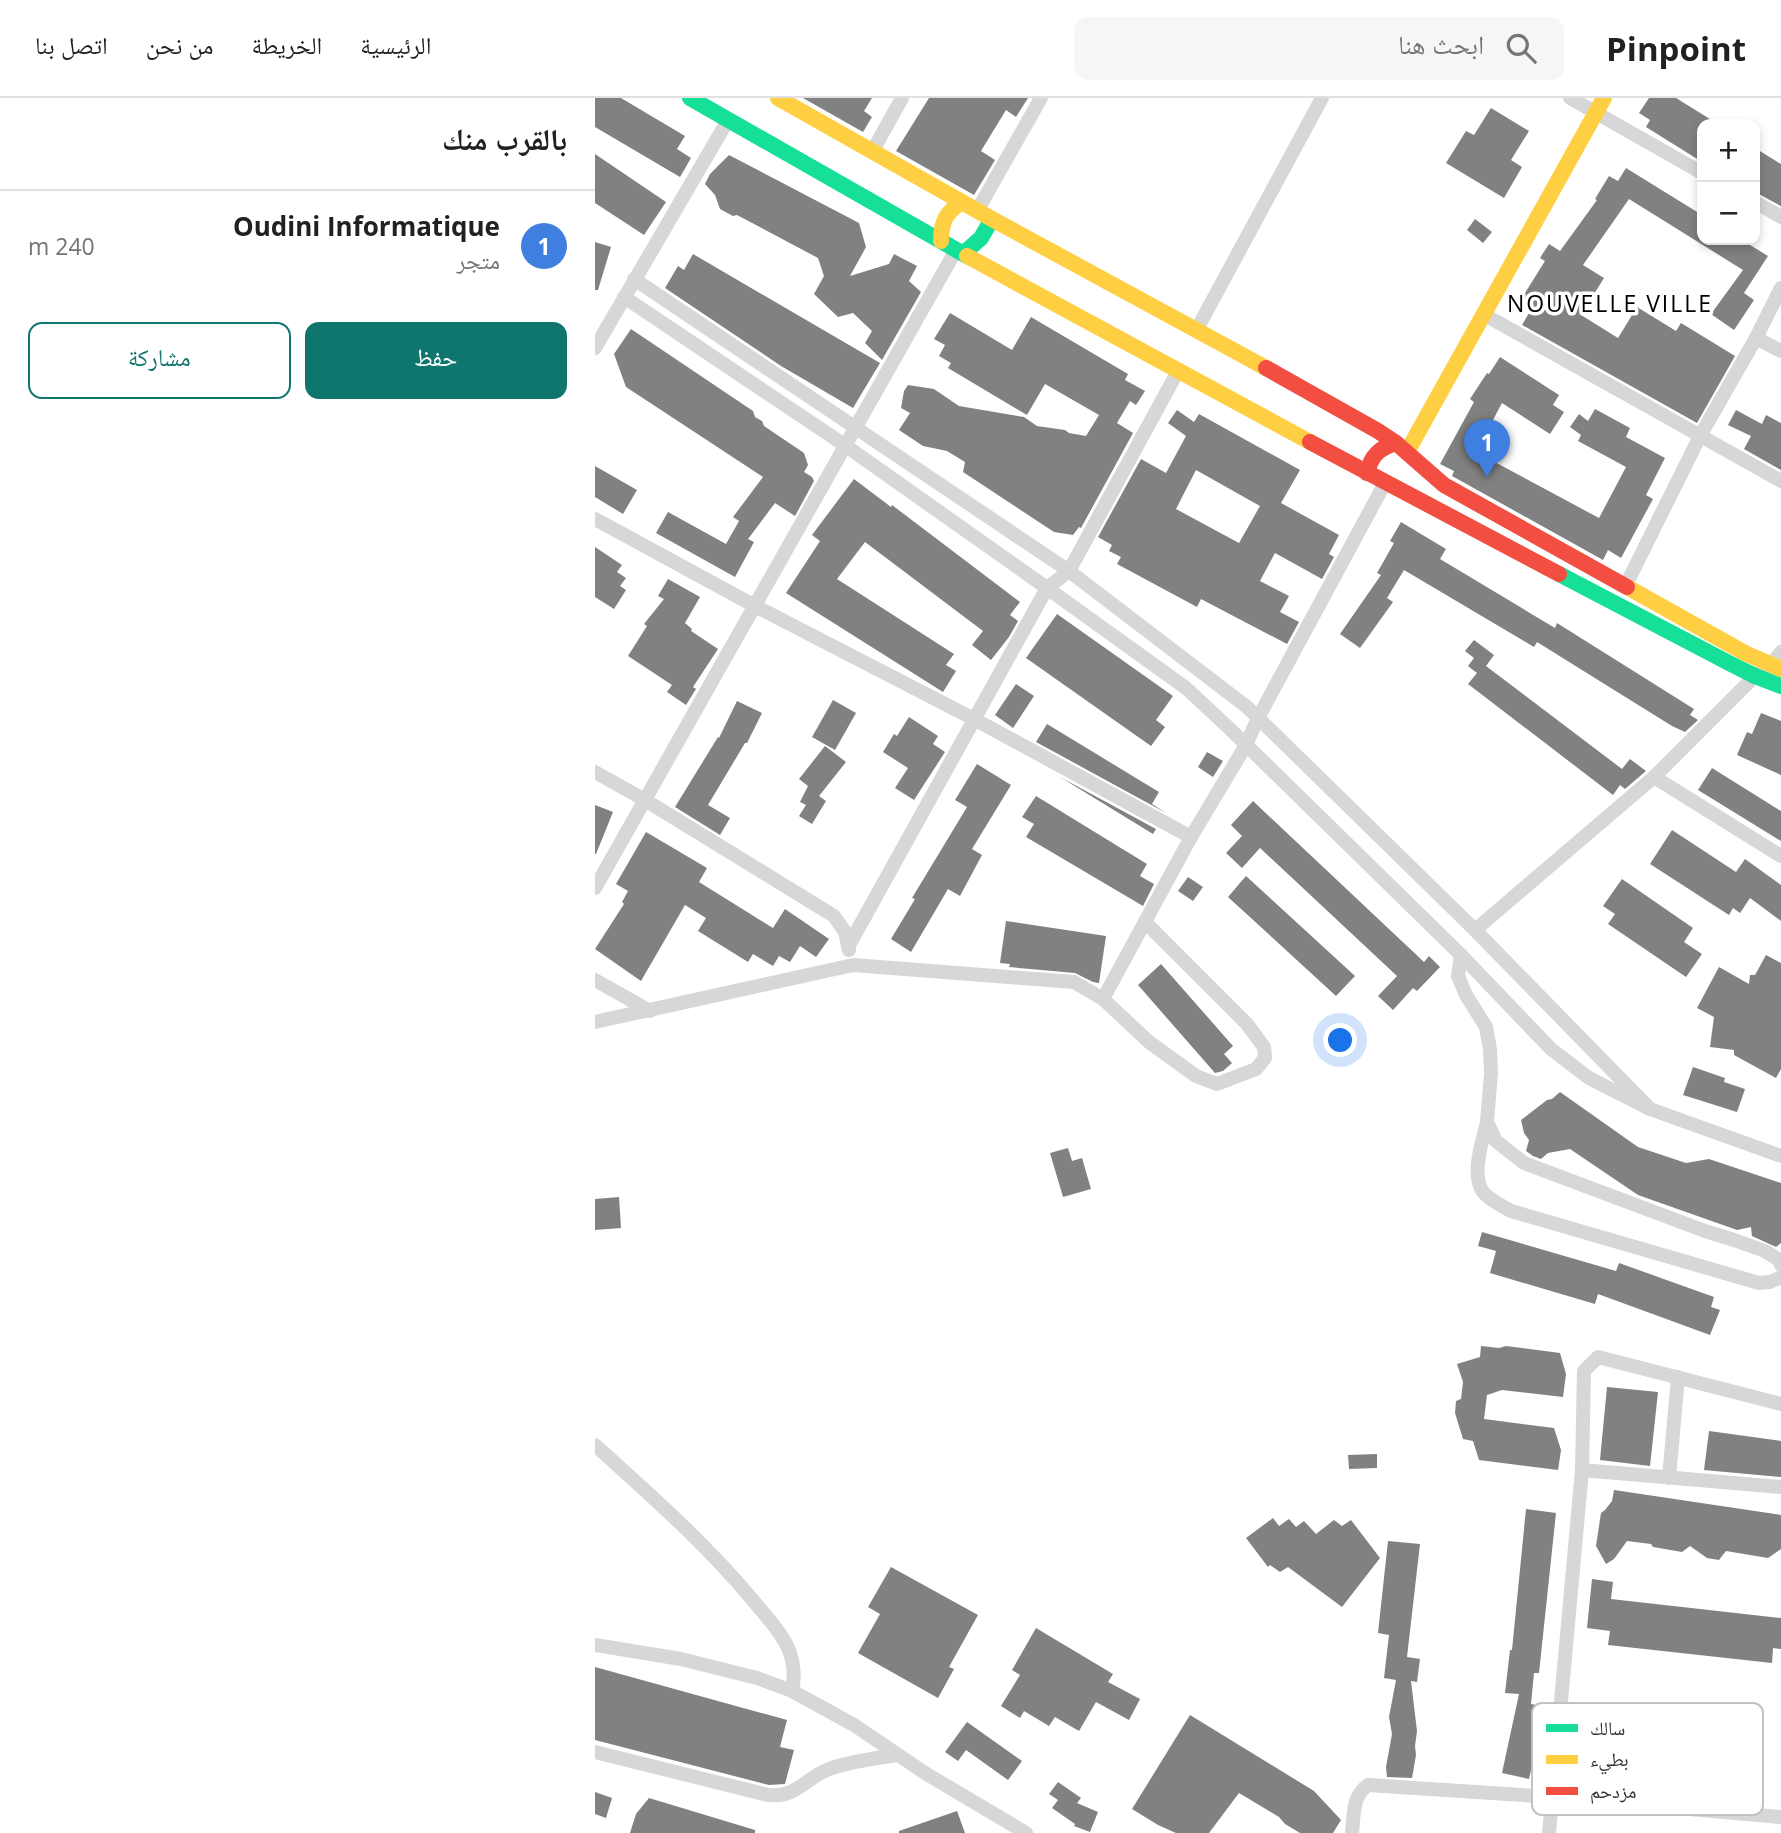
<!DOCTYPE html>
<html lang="ar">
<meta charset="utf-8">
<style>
body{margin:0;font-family:"Open Sans","Noto Naskh Arabic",sans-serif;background:#f6f6f6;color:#202124;direction:rtl}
.controls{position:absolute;right:21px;top:21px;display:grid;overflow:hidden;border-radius:14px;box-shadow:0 4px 10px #0003}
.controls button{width:63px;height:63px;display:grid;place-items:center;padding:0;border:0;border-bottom:2px solid #e0e0e0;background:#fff;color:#202124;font:35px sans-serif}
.you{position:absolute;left:746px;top:943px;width:24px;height:24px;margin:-18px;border:5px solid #fff;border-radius:50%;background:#1a73e8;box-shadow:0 0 0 10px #1a73e833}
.badge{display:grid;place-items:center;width:46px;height:46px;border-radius:50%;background:#0f766e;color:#fff;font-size:23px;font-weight:700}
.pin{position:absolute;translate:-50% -58px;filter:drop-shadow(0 2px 4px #0008)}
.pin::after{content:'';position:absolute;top:37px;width:24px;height:21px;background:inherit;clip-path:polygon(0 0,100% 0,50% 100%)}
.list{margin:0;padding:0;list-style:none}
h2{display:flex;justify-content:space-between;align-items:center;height:91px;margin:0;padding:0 28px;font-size:30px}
h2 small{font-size:23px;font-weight:400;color:#757577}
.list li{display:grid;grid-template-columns:46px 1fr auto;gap:21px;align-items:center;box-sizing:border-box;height:112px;padding:0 28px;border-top:2px solid #e0e0e0}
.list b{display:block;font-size:26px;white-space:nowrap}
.list p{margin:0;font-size:23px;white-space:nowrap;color:#757577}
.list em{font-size:23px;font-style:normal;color:#757577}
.actions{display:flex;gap:14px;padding:21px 28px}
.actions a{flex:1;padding:16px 0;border:2px solid #0f766e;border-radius:14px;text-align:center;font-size:24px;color:#0f766e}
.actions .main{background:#0f766e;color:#fff}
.icon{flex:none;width:38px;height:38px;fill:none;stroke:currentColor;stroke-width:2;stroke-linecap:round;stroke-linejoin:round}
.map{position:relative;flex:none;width:1186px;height:1735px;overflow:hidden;direction:ltr}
header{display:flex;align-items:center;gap:42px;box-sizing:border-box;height:98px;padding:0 35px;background:#fff;border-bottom:2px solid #e0e0e0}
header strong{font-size:33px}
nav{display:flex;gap:38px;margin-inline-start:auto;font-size:24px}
.search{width:490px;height:63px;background:#f6f6f6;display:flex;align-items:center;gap:18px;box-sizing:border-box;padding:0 24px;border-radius:14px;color:#757577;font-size:26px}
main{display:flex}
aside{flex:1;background:#fff}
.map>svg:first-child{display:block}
</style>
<header>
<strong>Pinpoint</strong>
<div class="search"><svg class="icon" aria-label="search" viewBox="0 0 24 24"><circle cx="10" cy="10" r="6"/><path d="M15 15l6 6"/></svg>ابحث هنا</div>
<nav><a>الرئيسية</a><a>الخريطة</a><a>من نحن</a><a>اتصل بنا</a></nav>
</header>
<main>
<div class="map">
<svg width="1186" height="1735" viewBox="0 0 1186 1735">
<rect width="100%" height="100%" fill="#fff"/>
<g fill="#818181" fill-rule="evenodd">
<polygon points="0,0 26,0 90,38 82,51 96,60 85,79 0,29"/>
<polygon points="208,0 277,0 269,13 277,19 268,34"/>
<polygon points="334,0 433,0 421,19 411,12 386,53 400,62 379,97 301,53"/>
<polygon points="1054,0 1081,0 1123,26 1107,26 1107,64 1051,29 1055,22 1044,15"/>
<polygon points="896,10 934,33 916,62 927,69 909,100 851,65 871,33 879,37"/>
<polygon points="1160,50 1186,66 1186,108 1160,94"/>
<polygon points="0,56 71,104 49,137 0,105"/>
<polygon points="134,57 264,125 271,149 255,178 294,166 299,156 322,168 314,183 326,194 287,262 270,245 277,233 258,215 243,219 219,196 229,178 223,160 142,117 138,118 125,111 120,97 110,86 115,76"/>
<polygon points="1031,70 1107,117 1107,142 1147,142 1173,158 1149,195 1159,202 1139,232 1116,216 1148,172 1034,101 988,167 1009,180 986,217 1023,240 1042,209 1081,233 1086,225 1140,258 1102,325 927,227 937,210 925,203 950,163 945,160 954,146 965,153 1002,102 1000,101 1014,78 1023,83"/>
<polygon points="880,121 897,134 888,145 872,132"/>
<polygon points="0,144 16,149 3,192 0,192"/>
<polygon points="98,156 285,265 258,310 186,268 70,190 83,168 89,172"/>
<polygon points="355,215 417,252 436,219 533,276 530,282 550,293 541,307 535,303 522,325 538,335 486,430 484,429 478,437 459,434 368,374 370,364 352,353 328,348 304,332 315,315 306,310 309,293 313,287 339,291 364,308 429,319 442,328 470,332 474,335 491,338 504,317 450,286 432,317 353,270 356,265 344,258 350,247 339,241"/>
<polygon points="36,231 158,313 160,319 167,323 169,328 209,355 213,367 209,374 217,379 219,383 200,418 180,405 153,441 159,444 140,479 61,435 73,414 131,446 144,423 138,419 168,379 31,289 19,256"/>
<polygon points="905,259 964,297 958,307 969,314 955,336 907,305 881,354 1004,420 1031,369 983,343 986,337 975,329 984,316 993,323 1000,311 1035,330 1031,339 1070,360 1051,397 1058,401 1026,460 1013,452 1008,462 857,378 859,373 845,366 879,304 875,301 892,275 894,276"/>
<path d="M 582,312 L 599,324 L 604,316 L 705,372 L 686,405 L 744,437 L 734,456 L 739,459 L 727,481 L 680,455 L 665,483 L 694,498 L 685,514 L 704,524 L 692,546 L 606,501 L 602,509 L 522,466 L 526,459 L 514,453 L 517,447 L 503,439 L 546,361 L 571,375 L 591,338 L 573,325 ZM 601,372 L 665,408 L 644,445 L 581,411 Z"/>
<polygon points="1141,312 1167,326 1171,317 1186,325 1186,372 1149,351 1156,338 1133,327"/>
<polygon points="0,368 42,392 28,416 0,399"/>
<polygon points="259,381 296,409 297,407 425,504 415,517 423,523 414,539 396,562 377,547 388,533 270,444 242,481 359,556 351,567 361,573 348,594 191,495 225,443 217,437"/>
<polygon points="806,424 851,451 845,461 960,530 962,525 1099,611 1095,617 1103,622 1090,634 1077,628 942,544 939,549 809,472 792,500 798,504 765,550 745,536 786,477 782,475 799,445 795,443"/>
<polygon points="0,449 27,467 22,474 31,480 25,488 31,492 19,511 0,499"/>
<polygon points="73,481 105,499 90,525 97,531 96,533 123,551 98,589 101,591 91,607 72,594 77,587 33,558 52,528 49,526 69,501 63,498"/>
<polygon points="462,516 578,598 561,622 570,629 556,648 431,560"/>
<polygon points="879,542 899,557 891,568 1027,671 1035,661 1051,673 1030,691 1025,687 1018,697 873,586 882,575 873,568 879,560 870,553"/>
<polygon points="421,586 439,598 418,630 400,617"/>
<polygon points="238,602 261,615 240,652 217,639"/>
<polygon points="142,603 167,615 152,645 150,645 113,707 135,720 125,737 80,709 123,639 124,640"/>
<polygon points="1166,615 1186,623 1186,677 1142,657 1152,634 1157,636"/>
<polygon points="314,619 343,638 338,646 350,654 319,702 300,690 313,670 288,654 299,636 302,638"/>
<polygon points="452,626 564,694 557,706 571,715 441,644"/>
<polygon points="230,648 251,664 224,698 231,703 217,726 204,718 211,707 205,704 213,688 204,681"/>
<polygon points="612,654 628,663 618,679 603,669"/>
<polygon points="382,666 416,687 377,751 387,757 365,798 353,791 316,854 296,841 320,801 317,800 372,709 360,702"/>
<polygon points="1117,670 1186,713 1186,743 1103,692"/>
<polygon points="465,679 561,731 558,736"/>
<polygon points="441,698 552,766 545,778 559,786 548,808 431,739 439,726 427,719"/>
<polygon points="658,703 829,864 834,858 845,869 822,893 818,890 798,912 783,898 802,878 665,750 647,770 631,755 647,738 636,727"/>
<polygon points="0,707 18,714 1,756 0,756"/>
<polygon points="1077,732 1141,774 1150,761 1186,787 1186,823 1155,800 1145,815 1138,810 1134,817 1055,766"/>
<polygon points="51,734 112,770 104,784 178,830 190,811 234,841 221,859 205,848 195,864 184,858 178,868 158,856 153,864 103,833 111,820 90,807 46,883 0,851 29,806 27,804 33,793 21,786"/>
<polygon points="651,778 760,878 741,898 633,799"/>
<polygon points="593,779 608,789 598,803 583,793"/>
<polygon points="1027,781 1098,830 1089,844 1107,856 1091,879 1013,826 1020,816 1008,808"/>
<polygon points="411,823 511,838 504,885 498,884 480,875 414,869 415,866 405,865"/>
<polygon points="1171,857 1186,865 1186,971 1181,980 1139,957 1139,952 1115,949 1119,919 1102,910 1124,869 1154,886 1155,877 1160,877"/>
<polygon points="566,866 638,948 629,956 637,965 628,973 620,975 543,887"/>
<polygon points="1098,969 1130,980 1129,984 1150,991 1142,1014 1088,997"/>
<polygon points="965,994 1043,1049 1091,1065 1114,1061 1186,1085 1186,1145 1181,1149 1157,1138 1156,1129 1142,1132 1043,1097 975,1051 953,1055 946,1061 938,1058 931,1053 934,1042 929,1035 926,1022 952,1002 957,1001"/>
<polygon points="473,1050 477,1063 487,1060 496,1091 468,1099 455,1055"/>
<polygon points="24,1099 26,1130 0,1132 0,1101"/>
<polygon points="887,1134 1021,1173 1024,1165 1119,1199 1116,1209 1125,1212 1115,1237 1003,1196 1000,1206 895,1175 901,1153 883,1148"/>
<polygon points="886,1248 904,1250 911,1248 965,1255 971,1276 968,1299 907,1292 892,1297 889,1321 959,1330 966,1352 963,1372 884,1362 878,1343 868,1341 860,1315 861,1303 866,1301 868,1284 862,1266 885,1259"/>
<polygon points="1012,1289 1063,1294 1055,1368 1005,1362"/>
<polygon points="1114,1333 1186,1343 1186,1379 1109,1372"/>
<polygon points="782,1356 782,1370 754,1371 753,1357"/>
<polygon points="1019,1392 1186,1417 1186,1451 1173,1460 1131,1453 1124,1462 1112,1460 1095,1448 1087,1454 1058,1449 1056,1446 1032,1443 1019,1461 1011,1466 1001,1448 1006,1415 1010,1412 1017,1403"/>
<polygon points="931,1411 961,1415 944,1575 939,1575 936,1606 950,1609 934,1681 907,1675 924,1596 910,1595 915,1552 917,1552"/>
<polygon points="678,1420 684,1428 694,1421 701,1429 709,1423 721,1436 739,1422 747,1428 756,1422 785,1460 747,1509 693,1469 685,1474 675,1467 673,1469 651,1440"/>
<polygon points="793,1443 825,1446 812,1559 825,1561 822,1584 816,1583 822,1633 820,1648 821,1657 817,1680 792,1679 791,1669 797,1636 794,1619 801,1582 789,1580 794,1537 783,1535"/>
<polygon points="296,1469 383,1517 354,1569 359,1571 343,1600 263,1555 285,1516 273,1509"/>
<polygon points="997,1481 1018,1484 1016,1501 1186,1520 1186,1551 1178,1550 1177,1565 1013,1547 1015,1533 992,1530"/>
<polygon points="441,1530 518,1576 513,1584 545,1601 534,1622 501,1604 484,1633 460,1619 454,1628 429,1613 425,1620 406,1608 425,1577 417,1572"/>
<polygon points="0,1569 192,1622 185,1649 199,1652 190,1686 174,1687 0,1642"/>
<polygon points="595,1617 719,1693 746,1722 738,1735 705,1735 690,1726 684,1719 644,1695 614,1735 581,1735 563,1727 537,1711"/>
<polygon points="372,1624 427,1663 413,1682 371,1652 363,1663 350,1654"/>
<polygon points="463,1684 486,1700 482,1705 503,1714 495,1734 479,1728 480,1726 457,1710 463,1702 454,1696"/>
<polygon points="0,1694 17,1700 11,1720 0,1716"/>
<polygon points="54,1700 160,1732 160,1735 35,1735 41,1716"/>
<polygon points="362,1713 370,1735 304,1735 304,1733"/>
</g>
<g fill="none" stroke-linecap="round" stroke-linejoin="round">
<g stroke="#d7d7d7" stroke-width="14">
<polyline points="975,0 1107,75"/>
<polyline points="277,54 307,0"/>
<polyline points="1160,104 1186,119"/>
<polyline points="382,113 446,0"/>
<polyline points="29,199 251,348 452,490 591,590 635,631 866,857 956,951 994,980 1055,1011 880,832 652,609 474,473 39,181"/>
<polyline points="888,216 1186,383"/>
<polyline points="602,231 727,0"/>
<polyline points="1161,240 1186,253"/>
<polyline points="0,250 133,22"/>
<polyline points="0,421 160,508 379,621 596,739"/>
<polyline points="1031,487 1105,338 1161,240 1186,190"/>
<polyline points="0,674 50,702 239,818 250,834 254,852"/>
<polyline points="1059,679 1186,758"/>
<polyline points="0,790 361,152"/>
<polyline points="880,832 1059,679 1160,578 1176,567 1186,554"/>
<polyline points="253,849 452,490 474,473 583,273"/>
<polyline points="866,857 863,878 871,897 891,929 895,951 896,975 892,1024 901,1043 929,1065 1110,1133 1139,1142 1170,1153 1184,1162 1186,1167"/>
<polyline points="0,882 55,913"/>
<polyline points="508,901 596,739 651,647 663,620 790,385"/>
<polyline points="0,924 258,867 479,884 508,901 554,944 601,978 622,986 661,971 670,960 669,949 652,926 550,824"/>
<polyline points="1055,1011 1186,1058"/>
<path d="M 892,1024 C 887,1044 876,1077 888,1094 C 894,1102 908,1108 916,1113 L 1164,1185 L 1175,1184 L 1186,1179"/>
<path d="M 0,1347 C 54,1396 109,1444 156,1500 C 169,1516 185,1532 194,1552 C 199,1565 200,1579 197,1593"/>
<polyline points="987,1372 1186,1389"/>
<polyline points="1074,1380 1083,1279"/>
<polyline points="0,1547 86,1561 162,1580 197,1593 259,1627 330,1675 431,1735"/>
<path d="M 0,1654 L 173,1697 C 204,1700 211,1678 237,1670 C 258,1663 281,1660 303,1657"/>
<path d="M 757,1735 C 759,1717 757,1698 773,1687 L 957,1699 L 1186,1719"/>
<polyline points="954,1735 987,1372 989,1273 1003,1259 1186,1306"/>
</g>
<g stroke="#16e098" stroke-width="16">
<polyline points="95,0 372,158"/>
<polyline points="369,155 386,140 397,121"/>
<polyline points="964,476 1134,565 1160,578 1186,588"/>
</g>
<g stroke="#ffcf43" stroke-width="16">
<polyline points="183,0 397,121 671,270"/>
<path d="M 346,143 C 346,124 351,114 367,104"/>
<polyline points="372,158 715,344"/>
<polyline points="812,354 1009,0"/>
<polyline points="1032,489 1150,555 1186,571"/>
</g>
<g stroke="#f24e42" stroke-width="16">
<polyline points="671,270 783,333 801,345 849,387 1032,489"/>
<polyline points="715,344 964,476"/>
<path d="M 772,375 C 776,358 784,350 801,345"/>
</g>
</g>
<g text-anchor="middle" stroke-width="7" stroke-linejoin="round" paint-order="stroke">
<g font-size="23" letter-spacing="2" fill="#000" stroke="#fff">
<text x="1015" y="214">NOUVELLE VILLE</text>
</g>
</g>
<rect x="937" y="1605" width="231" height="112" rx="10" fill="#fff" stroke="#c2c2c2" stroke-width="2"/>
<rect x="951" y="1626" width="32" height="8" fill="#16e098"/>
<rect x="951" y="1657" width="32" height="9" fill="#ffcf43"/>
<rect x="951" y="1689" width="32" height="8" fill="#f24e42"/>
<g font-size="19" fill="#333">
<text x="995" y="1637">سالك</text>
<text x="995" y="1668">بطيء</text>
<text x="995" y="1700">مزدحم</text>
</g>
</svg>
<div class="controls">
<button>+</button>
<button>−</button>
</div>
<div class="you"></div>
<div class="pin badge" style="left:892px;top:379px;background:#3f7fe0">1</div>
</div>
<aside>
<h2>بالقرب منك<small></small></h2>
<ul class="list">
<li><span class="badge" style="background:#3f7fe0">1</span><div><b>Oudini Informatique</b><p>متجر</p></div><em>240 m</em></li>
</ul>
<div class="actions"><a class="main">حفظ</a><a>مشاركة</a></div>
</aside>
</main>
